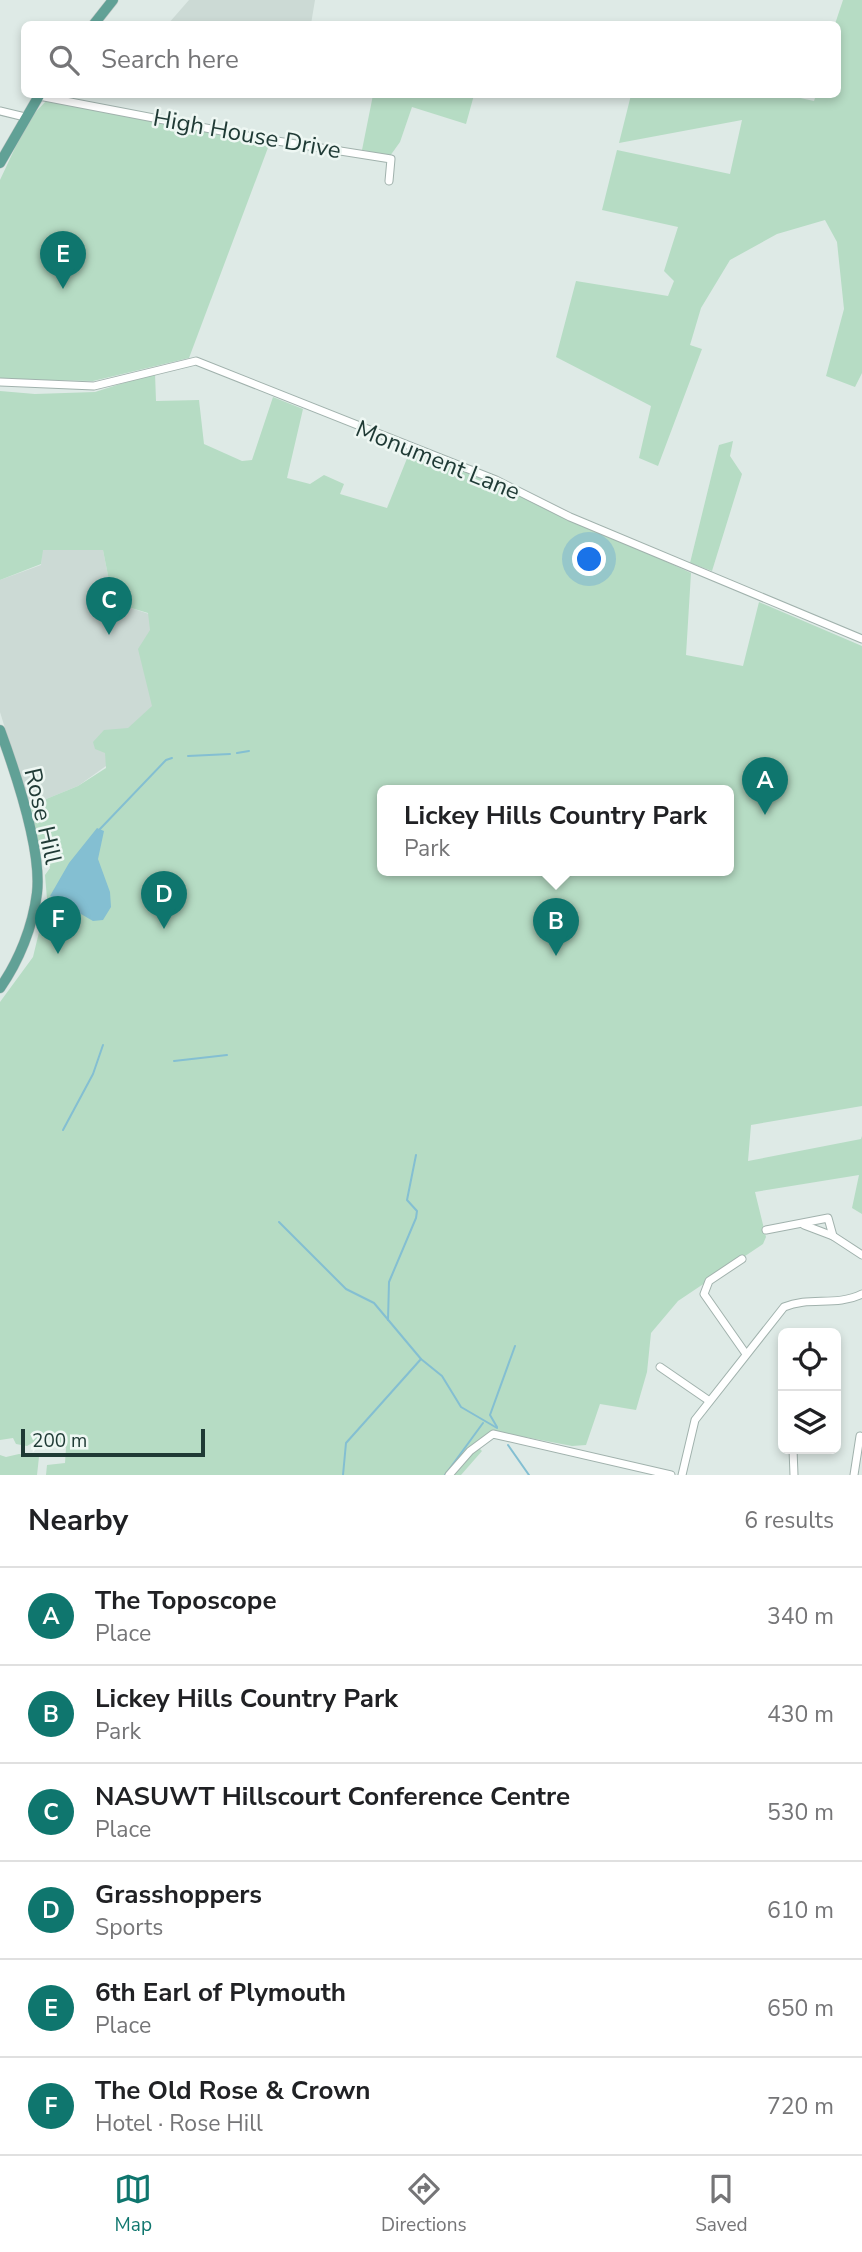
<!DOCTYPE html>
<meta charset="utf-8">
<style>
body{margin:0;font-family:"Nunito Sans",sans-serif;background:#f6f6f6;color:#202124}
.controls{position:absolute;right:21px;bottom:21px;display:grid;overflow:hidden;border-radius:10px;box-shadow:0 4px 10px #0003}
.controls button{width:63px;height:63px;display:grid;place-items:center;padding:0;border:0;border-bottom:2px solid #e0e0e0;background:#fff;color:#202124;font:35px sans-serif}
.scale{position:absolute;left:21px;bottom:18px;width:184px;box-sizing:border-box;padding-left:7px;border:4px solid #1f3a35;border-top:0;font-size:19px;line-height:24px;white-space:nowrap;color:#1f3a35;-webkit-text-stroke:5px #eef7f3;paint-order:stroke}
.you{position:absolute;left:590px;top:560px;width:24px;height:24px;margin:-18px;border:5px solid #fff;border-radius:50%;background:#1a73e8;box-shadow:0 0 0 10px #1a73e833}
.badge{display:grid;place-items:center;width:46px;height:46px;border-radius:50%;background:#0f766e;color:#fff;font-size:23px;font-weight:700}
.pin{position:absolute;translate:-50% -58px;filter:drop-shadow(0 2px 4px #0008)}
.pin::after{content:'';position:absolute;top:37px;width:24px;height:21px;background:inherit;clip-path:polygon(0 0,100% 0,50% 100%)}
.popup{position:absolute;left:377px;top:785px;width:357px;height:91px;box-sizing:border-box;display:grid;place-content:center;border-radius:10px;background:#fff;filter:drop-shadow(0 2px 5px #0005);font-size:23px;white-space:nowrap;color:#757577}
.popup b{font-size:26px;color:#202124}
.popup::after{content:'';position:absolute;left:50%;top:100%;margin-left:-14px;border:14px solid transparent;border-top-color:#fff}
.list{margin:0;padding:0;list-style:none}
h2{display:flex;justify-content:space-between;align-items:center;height:91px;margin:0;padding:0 28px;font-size:30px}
h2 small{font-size:23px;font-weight:400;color:#757577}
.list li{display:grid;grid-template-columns:46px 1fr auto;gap:21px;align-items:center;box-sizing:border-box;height:98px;padding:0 28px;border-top:2px solid #e0e0e0}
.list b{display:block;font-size:26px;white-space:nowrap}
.list p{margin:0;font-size:23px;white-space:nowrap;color:#757577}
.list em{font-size:23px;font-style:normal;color:#757577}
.icon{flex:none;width:38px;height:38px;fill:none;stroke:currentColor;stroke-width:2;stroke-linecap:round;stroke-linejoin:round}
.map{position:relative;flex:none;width:862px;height:1475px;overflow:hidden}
.search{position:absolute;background:#fff;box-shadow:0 4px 10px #0003;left:21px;right:21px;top:21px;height:77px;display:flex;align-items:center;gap:18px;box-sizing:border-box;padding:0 24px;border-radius:10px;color:#757577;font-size:26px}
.sheet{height:679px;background:#fff}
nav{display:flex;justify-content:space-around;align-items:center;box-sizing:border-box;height:98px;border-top:2px solid #e0e0e0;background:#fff;font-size:19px;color:#757577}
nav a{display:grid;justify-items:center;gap:4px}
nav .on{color:#0f766e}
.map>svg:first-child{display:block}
</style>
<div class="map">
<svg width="862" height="1475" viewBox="0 0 862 1475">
<rect width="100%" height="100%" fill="#deeae6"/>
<g fill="#ccdad5">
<polygon points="189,0 315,0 311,24 168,24"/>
<polygon points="42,550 103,550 112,596 128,607 149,614 166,723 78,786 29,806 0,712 0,580 41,565"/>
</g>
<g fill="#b6dcc4" fill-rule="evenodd">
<polygon points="843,0 862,0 862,373 855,387 826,376 844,309 837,242 825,220 777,234 730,260 701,308 690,345 702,349 658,466 639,458 651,406 556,357 576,281 668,296 674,281 664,271 678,227 602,210 617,150 730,174 742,120 619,143 631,95 782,94 814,101 816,95 838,94 838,24 835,24"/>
<polygon points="373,95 474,95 466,124 412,107 400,142 390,156 362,150"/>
<polygon points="47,100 269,145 189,358 93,381 0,379 0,180 28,120"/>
<path d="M 155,373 L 156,401 L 199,400 L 204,444 L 242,461 L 252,460 L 273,397 L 303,409 L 287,478 L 310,484 L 324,475 L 344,484 L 340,494 L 387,508 L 410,451 L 493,482 L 691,573 L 686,655 L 743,666 L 759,602 L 862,646 L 862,1106 L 751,1125 L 748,1161 L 861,1139 L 862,1136 L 862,1214 L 852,1208 L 859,1175 L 755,1192 L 766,1237 L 763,1244 L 678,1301 L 651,1333 L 647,1372 L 636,1410 L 600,1404 L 586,1445 L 572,1446 L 494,1431 L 475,1444 L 482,1451 L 461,1475 L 46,1475 L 47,1465 L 65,1463 L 66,1448 L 53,1438 L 37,1440 L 27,1446 L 16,1444 L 13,1438 L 0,1440 L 0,1002 L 33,957 L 47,899 L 45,875 L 50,868 L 39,845 L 29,806 L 78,786 L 106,768 L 105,753 L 95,749 L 93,742 L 104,730 L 128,728 L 152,706 L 138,649 L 150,630 L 148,613 L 118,604 L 112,596 L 103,550 L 43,550 L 41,564 L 0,580 L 0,391 L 35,394 L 95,392 ZM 383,790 L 729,790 L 729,870 L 383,870 Z"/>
<polygon points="733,441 730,456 742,474 712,571 690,563 719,445"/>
<polygon points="19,1454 39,1457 37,1475 0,1475 0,1455 6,1457"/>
</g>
<polygon fill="#84bfd2" points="97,828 104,831 98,859 110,892 111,907 103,920 93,921 50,896 69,863"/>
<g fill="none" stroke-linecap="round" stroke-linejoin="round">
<g stroke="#84bfd2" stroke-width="2">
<polyline points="237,753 249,751"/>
<polyline points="188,756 230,754"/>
<polyline points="100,829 166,760 172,758"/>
<polyline points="174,1061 227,1055"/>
<polyline points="63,1130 93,1074 103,1045"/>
<polyline points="279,1222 346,1289 374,1303 421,1359 442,1376 461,1407 497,1428"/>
<polyline points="388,1320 389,1282 416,1218 417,1211 407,1200 416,1155"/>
<polyline points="497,1427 490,1415 515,1346"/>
<polyline points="508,1445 529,1475"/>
<polyline points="343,1475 346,1443 421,1359"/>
<polyline points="445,1475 483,1423"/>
</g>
<g stroke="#a1b2ad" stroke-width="9">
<g id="minor">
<polyline points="39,96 258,138 391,159 389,181"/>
<polyline points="0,111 25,117"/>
<polyline points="0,382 94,386 196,361 496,480 570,517 862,639"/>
<polyline points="804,1225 833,1236"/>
<polyline points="766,1230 828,1218 833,1236 862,1255"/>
<polyline points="742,1259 709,1281 704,1294 746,1354"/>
<polyline points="660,1367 708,1400"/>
<polyline points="793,1449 794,1475"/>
<polyline points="449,1475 470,1451 493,1434 671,1475"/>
<path d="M 682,1475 L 695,1420 L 784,1307 C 810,1296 836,1307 862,1294"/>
<polyline points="854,1475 860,1436"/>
</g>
</g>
<g stroke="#bcc4c2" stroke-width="11">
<g id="major">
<polyline points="94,24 113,0"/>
<polyline points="0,163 40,94"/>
<path d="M 0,730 C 15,771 42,850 37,893 C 33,926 19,961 0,988"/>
</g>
</g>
<use href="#minor" stroke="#fff" stroke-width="7"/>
<use href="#major" stroke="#61a196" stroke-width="10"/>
</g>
<g text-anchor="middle" stroke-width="5" stroke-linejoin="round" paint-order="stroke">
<g font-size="24" fill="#1f3a35" stroke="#eef7f3">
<text transform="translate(247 134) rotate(10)" y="8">High House Drive</text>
<text transform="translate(438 460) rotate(22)" y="8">Monument Lane</text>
<text transform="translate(43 816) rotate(77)" y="8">Rose Hill</text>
</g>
</g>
</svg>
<div class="controls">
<button><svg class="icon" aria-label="locate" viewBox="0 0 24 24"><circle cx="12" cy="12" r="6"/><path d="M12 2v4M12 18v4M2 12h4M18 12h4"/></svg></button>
<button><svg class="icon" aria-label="layers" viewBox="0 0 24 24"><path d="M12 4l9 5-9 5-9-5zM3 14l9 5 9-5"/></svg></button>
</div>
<div class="scale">200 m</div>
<div class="you"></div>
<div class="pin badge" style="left:765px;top:815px">A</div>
<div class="pin badge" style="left:556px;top:956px">B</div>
<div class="popup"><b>Lickey Hills Country Park</b>Park</div>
<div class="pin badge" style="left:109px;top:635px">C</div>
<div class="pin badge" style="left:164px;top:929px">D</div>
<div class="pin badge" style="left:63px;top:289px">E</div>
<div class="pin badge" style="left:58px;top:954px">F</div>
<div class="search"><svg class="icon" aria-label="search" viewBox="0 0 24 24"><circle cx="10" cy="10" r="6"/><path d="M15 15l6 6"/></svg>Search here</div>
</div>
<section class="sheet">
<h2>Nearby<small>6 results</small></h2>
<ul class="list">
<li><span class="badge">A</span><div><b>The Toposcope</b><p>Place</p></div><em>340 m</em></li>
<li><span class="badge">B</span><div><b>Lickey Hills Country Park</b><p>Park</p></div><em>430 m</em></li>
<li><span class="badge">C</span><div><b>NASUWT Hillscourt Conference Centre</b><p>Place</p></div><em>530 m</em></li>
<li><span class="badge">D</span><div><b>Grasshoppers</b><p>Sports</p></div><em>610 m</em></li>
<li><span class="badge">E</span><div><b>6th Earl of Plymouth</b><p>Place</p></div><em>650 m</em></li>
<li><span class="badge">F</span><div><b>The Old Rose &amp; Crown</b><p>Hotel · Rose Hill</p></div><em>720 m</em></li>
</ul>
</section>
<nav>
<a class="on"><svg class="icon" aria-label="map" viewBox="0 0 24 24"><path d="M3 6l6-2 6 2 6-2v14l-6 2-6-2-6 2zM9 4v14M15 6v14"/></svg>Map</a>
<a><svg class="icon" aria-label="directions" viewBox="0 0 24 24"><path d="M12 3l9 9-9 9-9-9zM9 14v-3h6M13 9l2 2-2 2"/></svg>Directions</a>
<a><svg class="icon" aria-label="saved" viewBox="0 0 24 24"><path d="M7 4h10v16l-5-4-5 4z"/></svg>Saved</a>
</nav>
